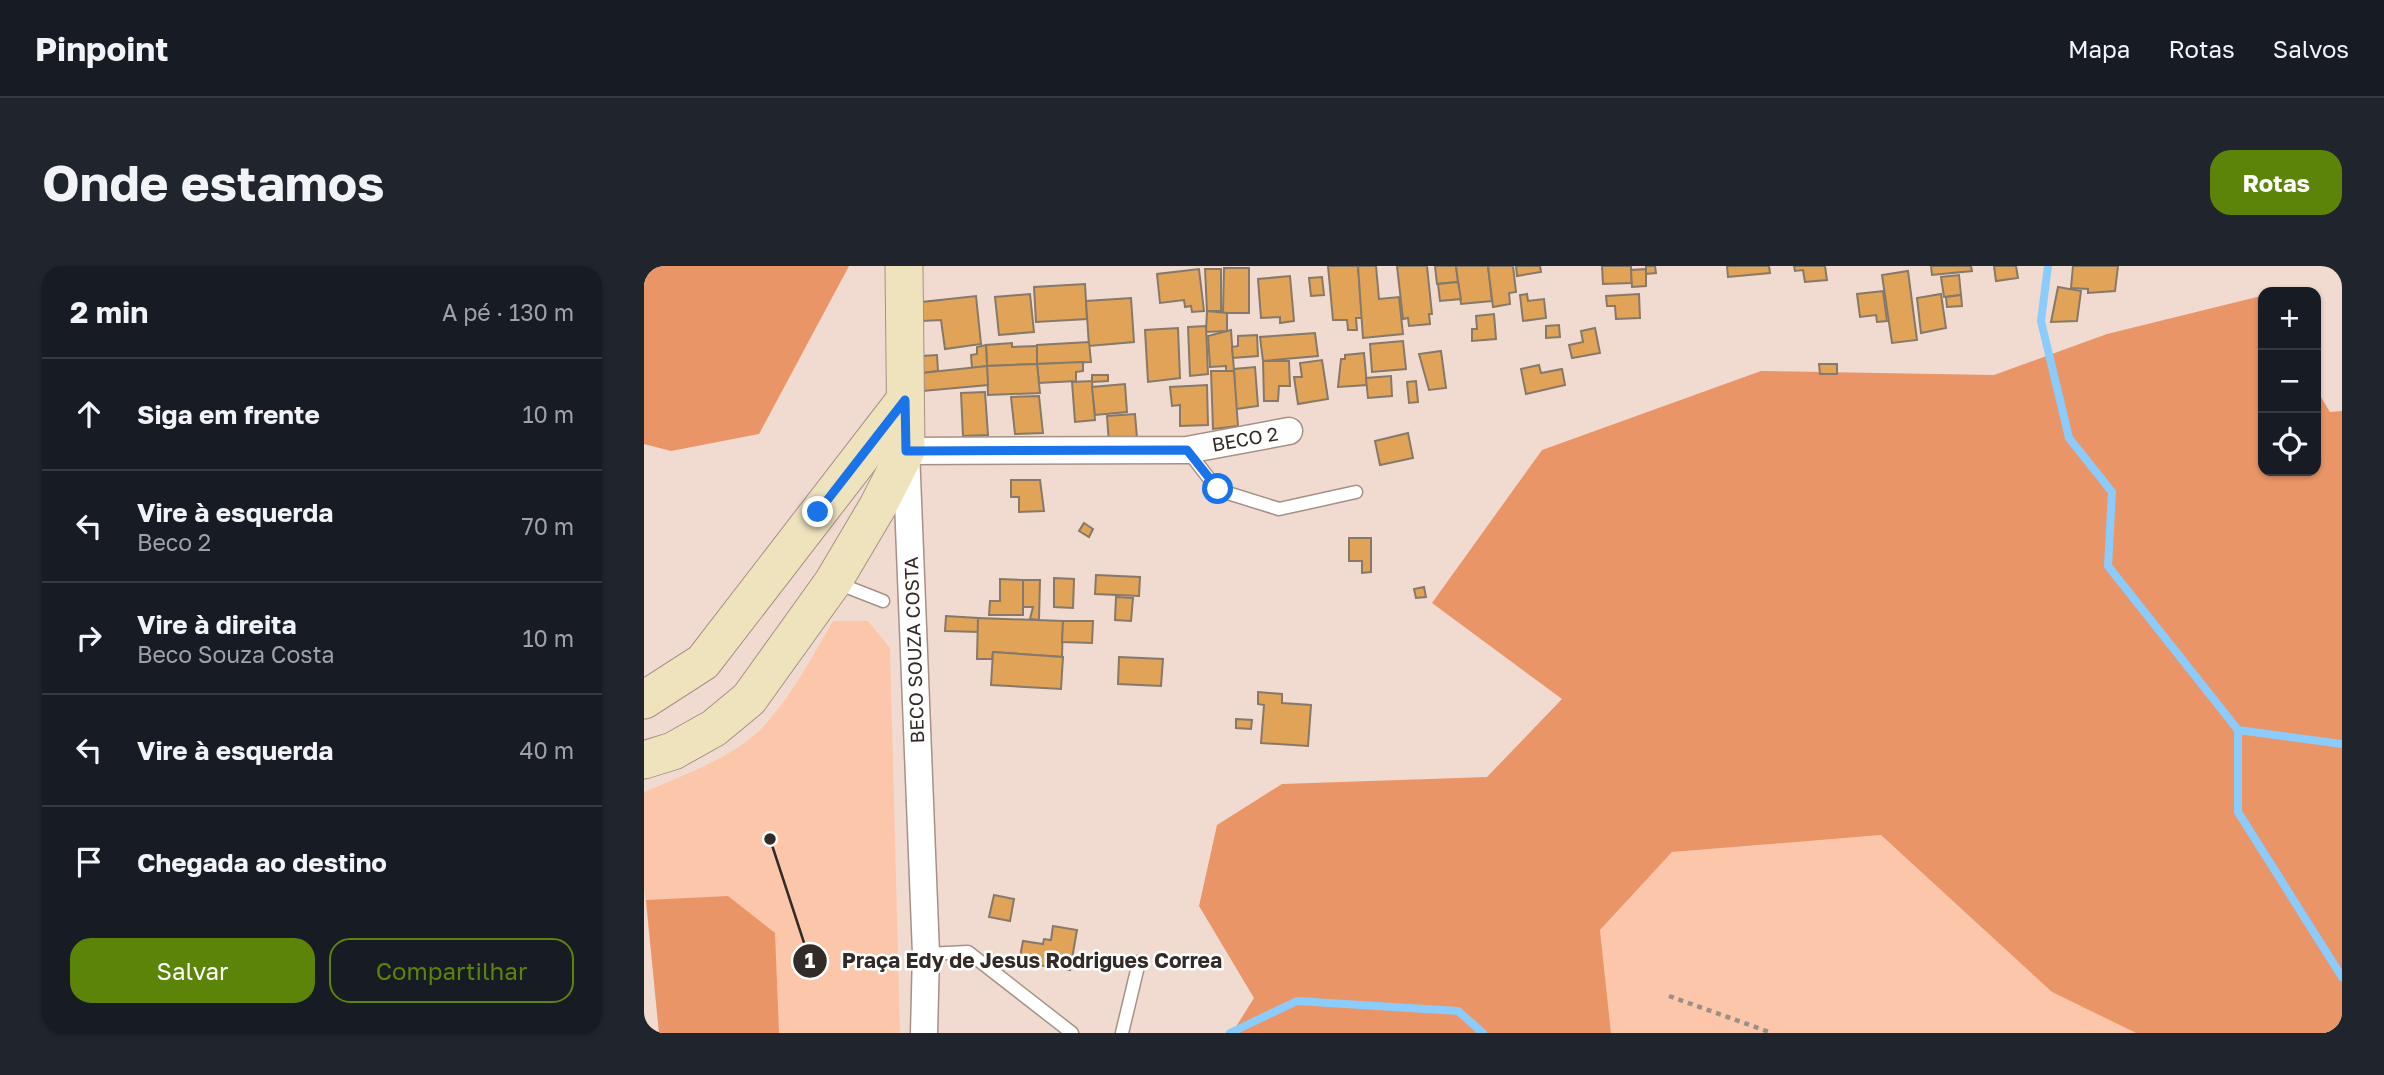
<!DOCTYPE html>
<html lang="pt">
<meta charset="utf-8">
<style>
body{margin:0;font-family:"Golos Text",sans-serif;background:#20242c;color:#f1f3f6}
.controls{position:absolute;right:21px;top:21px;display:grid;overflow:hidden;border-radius:14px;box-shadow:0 2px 5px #0004}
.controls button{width:63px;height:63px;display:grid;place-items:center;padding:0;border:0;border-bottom:2px solid #363941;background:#171b24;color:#f1f3f6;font:35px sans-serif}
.stop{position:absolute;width:21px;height:21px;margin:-16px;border:5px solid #1a73e8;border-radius:50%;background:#fff}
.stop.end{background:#1a73e8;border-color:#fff;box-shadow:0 2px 7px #0008}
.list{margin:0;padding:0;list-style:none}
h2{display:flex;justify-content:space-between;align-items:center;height:91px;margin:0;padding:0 28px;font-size:30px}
h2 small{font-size:23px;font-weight:400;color:#9ea1a6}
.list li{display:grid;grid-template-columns:46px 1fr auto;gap:21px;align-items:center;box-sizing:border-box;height:112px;padding:0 28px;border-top:2px solid #363941}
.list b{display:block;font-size:26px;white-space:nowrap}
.list p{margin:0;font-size:23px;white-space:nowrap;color:#9ea1a6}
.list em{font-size:23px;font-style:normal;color:#9ea1a6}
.actions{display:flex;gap:14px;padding:21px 28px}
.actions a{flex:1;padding:16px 0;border:2px solid #5c8409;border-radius:21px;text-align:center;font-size:24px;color:#5c8409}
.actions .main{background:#5c8409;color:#fff}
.icon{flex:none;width:38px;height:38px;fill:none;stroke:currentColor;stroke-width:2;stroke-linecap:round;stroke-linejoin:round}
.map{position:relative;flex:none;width:1698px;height:767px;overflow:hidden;border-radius:21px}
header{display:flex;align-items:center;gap:42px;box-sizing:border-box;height:98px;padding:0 35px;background:#171b24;border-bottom:2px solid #363941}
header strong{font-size:33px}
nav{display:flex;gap:38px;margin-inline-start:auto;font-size:24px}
.intro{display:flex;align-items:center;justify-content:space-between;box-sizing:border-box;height:168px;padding:0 42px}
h1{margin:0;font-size:49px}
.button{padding:18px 32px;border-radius:21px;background:#5c8409;color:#fff;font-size:24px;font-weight:700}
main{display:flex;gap:42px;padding:0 42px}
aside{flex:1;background:#171b24;border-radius:21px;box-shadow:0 2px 5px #0004}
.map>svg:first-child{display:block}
</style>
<header>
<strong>Pinpoint</strong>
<nav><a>Mapa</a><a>Rotas</a><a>Salvos</a></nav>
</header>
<div class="intro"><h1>Onde estamos</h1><a class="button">Rotas</a></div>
<main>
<aside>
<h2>2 min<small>A pé · 130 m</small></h2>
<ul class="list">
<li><svg class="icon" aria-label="ahead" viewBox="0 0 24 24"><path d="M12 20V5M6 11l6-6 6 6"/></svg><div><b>Siga em frente</b></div><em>10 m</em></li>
<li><svg class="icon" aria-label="left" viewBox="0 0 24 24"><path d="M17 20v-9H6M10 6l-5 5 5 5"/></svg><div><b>Vire à esquerda</b><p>Beco 2</p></div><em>70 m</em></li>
<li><svg class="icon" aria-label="right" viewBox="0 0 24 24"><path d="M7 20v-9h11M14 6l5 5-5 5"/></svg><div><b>Vire à direita</b><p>Beco Souza Costa</p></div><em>10 m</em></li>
<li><svg class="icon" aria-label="left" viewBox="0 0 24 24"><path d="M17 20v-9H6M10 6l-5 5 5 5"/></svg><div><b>Vire à esquerda</b></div><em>40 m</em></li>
<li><svg class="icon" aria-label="arrive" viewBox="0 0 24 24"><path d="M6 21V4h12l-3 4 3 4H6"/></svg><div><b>Chegada ao destino</b></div></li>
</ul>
<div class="actions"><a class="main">Salvar</a><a>Compartilhar</a></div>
</aside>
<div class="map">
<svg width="1698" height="767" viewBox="0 0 1698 767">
<rect width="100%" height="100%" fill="#f1dbd0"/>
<g fill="#fcc6aa">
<path d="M 189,355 L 224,355 L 246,382 L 256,767 L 15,767 L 0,620 L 0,526 C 34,512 88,491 114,466 C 146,434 166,394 189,355 Z"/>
<polygon points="1237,569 1408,726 1492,767 967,767 956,664 1028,586"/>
</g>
<g fill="#e99568">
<polygon points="0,0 205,0 115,168 27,185 0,178"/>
<polygon points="1617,30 1619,205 1672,205 1672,123 1686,146 1698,145 1698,767 1492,767 1408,726 1237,569 1028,586 956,664 967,767 588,767 610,732 555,640 573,559 638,518 843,511 918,433 788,337 898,184 1117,105 1350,109 1463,68"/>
<polygon points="84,630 131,667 135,767 15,767 2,634"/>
</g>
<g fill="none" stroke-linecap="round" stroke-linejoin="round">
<g stroke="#8cccfc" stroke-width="8">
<polyline points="1404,0 1397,55 1425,172 1468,226 1464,300 1594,464 1594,546 1698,711"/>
<polyline points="1594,464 1698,478"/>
<polyline points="586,767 653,735 814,745 839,767"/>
</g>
</g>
<g fill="#e0a357" stroke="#87796a" stroke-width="2">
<polygon points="684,0 714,0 718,52 712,52 713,64 704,64 703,54 689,54"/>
<polygon points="714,0 732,0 735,33 755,31 759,68 719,72"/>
<polygon points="753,0 783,0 788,48 785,48 786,58 765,60 764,52 759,53"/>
<polygon points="791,0 812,0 814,16 793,18"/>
<polygon points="812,0 844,0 848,35 817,38"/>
<polygon points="844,0 869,0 872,26 865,27 866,38 849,41"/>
<polygon points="872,0 896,0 897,6 873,10"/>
<polygon points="958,0 987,0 988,17 959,18"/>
<polygon points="1002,0 1011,0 1012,7 1002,8"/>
<polygon points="1083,0 1125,0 1126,7 1084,11"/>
<polygon points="1150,0 1181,0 1183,14 1161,16 1159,4 1151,5"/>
<polygon points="1287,0 1327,0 1328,5 1288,9"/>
<polygon points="1350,0 1372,0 1374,12 1352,15"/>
<polygon points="1429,0 1474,0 1471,25 1444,27 1444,23 1427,22"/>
<polygon points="580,2 605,2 605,47 579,47"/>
<polygon points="555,3 560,45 548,46 547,40 541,41 540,34 516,37 513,8"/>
<polygon points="561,3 577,3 577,45 563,45"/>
<polygon points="1002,3 1002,20 988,21 987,4"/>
<polygon points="1264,5 1273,74 1248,77 1238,9"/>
<polygon points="1315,9 1317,29 1300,31 1297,11"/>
<polygon points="646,10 650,55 636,57 636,51 617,52 614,13"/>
<polygon points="678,11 680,29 667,30 665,12"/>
<polygon points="814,16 817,33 796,35 794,18"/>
<polygon points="441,18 443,53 392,56 390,21"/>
<polygon points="1414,21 1437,25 1433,55 1407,56"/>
<polygon points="1239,25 1243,55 1233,56 1232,49 1216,51 1213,28"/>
<polygon points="386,28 390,66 355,69 351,31"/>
<polygon points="883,28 884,35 900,33 902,52 879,55 876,29"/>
<polygon points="995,28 996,52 972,53 971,40 963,40 962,30"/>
<polygon points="1297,28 1302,62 1277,67 1273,32"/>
<polygon points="1317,29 1318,40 1303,41 1302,31"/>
<polygon points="332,30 337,78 301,83 297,54 278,55 278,36"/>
<polygon points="487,32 490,76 445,80 442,35"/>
<polygon points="563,45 583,47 583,65 562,66"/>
<polygon points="850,48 852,73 828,75 828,63 833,63 832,50"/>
<polygon points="915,59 916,71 902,72 902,60"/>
<polygon points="562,60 564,108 546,110 544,61"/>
<polygon points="534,62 536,112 504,116 501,64"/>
<polygon points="951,62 956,87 928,92 925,79 939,76 937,65"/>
<polygon points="587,64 590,105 582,105 582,100 566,101 564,70"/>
<polygon points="671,67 674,90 619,95 616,71"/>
<polygon points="613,69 614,90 589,92 588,81 594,80 594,70"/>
<polygon points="759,75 762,103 728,106 726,78"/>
<polygon points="445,76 447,96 393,98 393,79"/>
<polygon points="368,77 368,81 393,80 393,98 343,100 342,79"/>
<polygon points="342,79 343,100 328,102 327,89 333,88 333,81"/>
<polygon points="797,85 802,122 785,124 775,88"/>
<polygon points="720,87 723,119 694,121 697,93 701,93 701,89"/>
<polygon points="293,89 294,105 278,107 278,90"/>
<polygon points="678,94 684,133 654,138 650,111 658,111 656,97"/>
<polygon points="619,95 645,95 646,120 635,120 634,135 620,135"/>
<polygon points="439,96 439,105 432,106 432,115 395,117 393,98"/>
<polygon points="393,98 396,127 344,129 343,100"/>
<polygon points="1175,98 1193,98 1193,108 1176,108"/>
<polygon points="895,99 897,107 918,103 921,119 882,128 877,103"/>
<polygon points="343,100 344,119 279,125 278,107"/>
<polygon points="611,101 614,140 592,143 590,103"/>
<polygon points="567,105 590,105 594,160 569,163"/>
<polygon points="448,109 464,109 464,115 448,116"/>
<polygon points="747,110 748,130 724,132 722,112"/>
<polygon points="448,115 451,154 431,156 428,116"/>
<polygon points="772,115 774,136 765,137 763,116"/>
<polygon points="481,118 483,146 451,149 448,121"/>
<polygon points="563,119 564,159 536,160 536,139 528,140 526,121"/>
<polygon points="341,126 344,169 319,170 317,127"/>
<polygon points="395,130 399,167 371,168 367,131"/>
<polygon points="491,148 493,172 465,178 463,150"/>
<polygon points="764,167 769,192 736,199 731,175"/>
<polygon points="367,214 396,214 400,245 375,246 375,231 367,231"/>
<polygon points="440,257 449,263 445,271 435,265"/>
<polygon points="705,272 727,272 727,306 718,307 718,295 705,295"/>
<polygon points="452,309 496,311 495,330 451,328"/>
<polygon points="410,312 430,313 429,342 410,341"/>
<polygon points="356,313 379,314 379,349 345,349 346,335 356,335"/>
<polygon points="379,314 396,314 395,354 386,353 389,341 379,341"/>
<polygon points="780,321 782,331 772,332 770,323"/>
<polygon points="472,331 489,332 487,355 471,354"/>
<polygon points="302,350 334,352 334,366 301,365"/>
<polygon points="334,352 419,355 418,391 349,386 348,393 333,393"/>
<polygon points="419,355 449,355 448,377 418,376"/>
<polygon points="349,386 419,391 417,423 347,419"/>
<polygon points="475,391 519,393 517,420 474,418"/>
<polygon points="614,426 638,428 638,437 667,439 664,480 617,477 620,439 614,438"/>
<polygon points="592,453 608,454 607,463 592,462"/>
<polygon points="350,629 370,633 366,655 345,651"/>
<polygon points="409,660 433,664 426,704 375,696 379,675 399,678 400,673 407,674"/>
</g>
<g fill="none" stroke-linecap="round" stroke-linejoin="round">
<g stroke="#a69187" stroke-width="15">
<g id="lane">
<polyline points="543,184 574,224 635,243 712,226"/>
<polyline points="193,317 239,335"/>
<polyline points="282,688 324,686 428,767"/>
<polyline points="478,767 495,696"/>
</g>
</g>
<g stroke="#a69187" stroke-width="29">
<polyline id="street" points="280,767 282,688 262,185 543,184 645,165"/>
</g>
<g stroke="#a69187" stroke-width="39">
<g id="secondary">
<polyline points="0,434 59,396 261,134"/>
<polyline points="0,494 29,485 70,462 105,433 189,316 234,240 262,185 260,0"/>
</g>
</g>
<polyline stroke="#9d8e86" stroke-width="4.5" stroke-dasharray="5 5" stroke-linecap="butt" points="1025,730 1128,767"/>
<use href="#lane" stroke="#fff" stroke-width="12"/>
<use href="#street" stroke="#fff" stroke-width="26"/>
<use href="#secondary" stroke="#efe3be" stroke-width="37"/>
</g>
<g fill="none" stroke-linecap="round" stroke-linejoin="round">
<polyline stroke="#1a73e8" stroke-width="9" points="174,246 261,134 262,185 543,184 574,223"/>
</g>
<g text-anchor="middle" stroke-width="5" stroke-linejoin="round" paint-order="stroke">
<g font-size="19" fill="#332b27" stroke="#fff">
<text transform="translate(601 173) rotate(-10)" y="7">BECO 2</text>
<text transform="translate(270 384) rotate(-92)" y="7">BECO SOUZA COSTA</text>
</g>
</g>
<path fill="none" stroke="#332b27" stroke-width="2.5" d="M126 573L166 695"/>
<g fill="#332b27" stroke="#fff" stroke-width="2.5">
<circle cx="126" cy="573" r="7"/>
<circle cx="166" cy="695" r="18"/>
</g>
<g font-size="21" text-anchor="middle" font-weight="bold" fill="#fff">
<text x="166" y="702">1</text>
</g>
<g font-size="21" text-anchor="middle" font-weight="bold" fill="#332b27" stroke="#fff" stroke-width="5" stroke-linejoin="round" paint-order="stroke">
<text x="388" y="702">Praça Edy de Jesus Rodrigues Correa</text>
</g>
</svg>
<div class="controls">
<button>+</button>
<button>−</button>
<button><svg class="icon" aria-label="locate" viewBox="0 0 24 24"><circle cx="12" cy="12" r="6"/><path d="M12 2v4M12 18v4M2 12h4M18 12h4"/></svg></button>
</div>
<div class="stop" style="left:574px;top:223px"></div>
<div class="stop end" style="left:174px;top:246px"></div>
</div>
</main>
